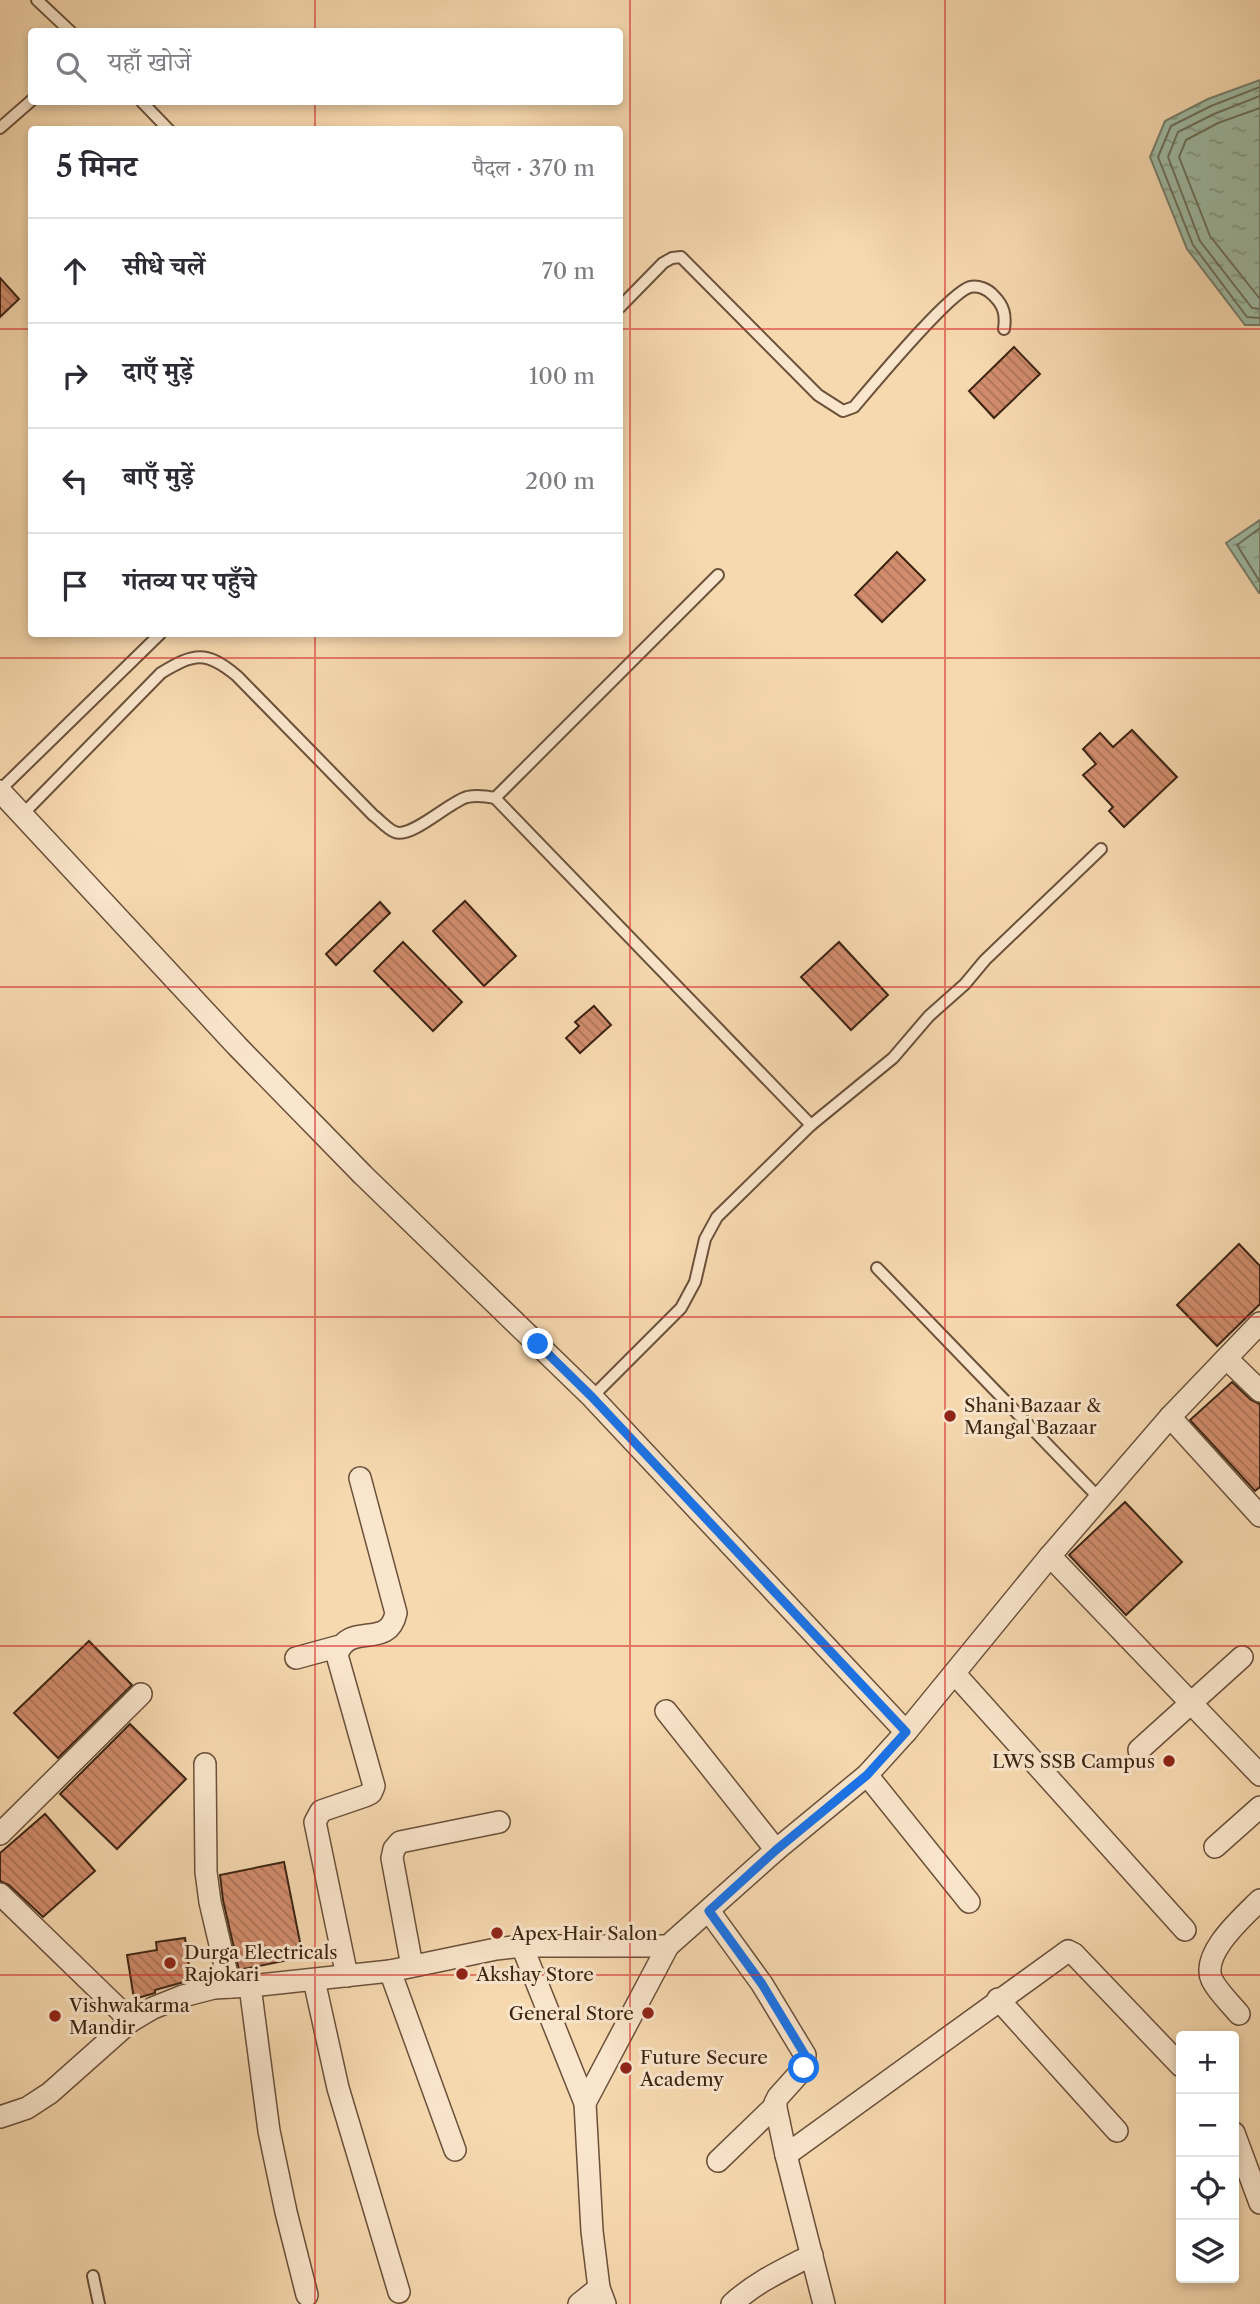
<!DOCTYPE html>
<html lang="hi">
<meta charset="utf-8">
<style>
body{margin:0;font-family:"Libre Caslon Text","Noto Serif Devanagari",serif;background:#f7f7f7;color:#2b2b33}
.controls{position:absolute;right:21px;bottom:21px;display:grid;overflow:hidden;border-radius:7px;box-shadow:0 4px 10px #0003}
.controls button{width:63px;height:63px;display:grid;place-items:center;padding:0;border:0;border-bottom:2px solid #e1e1e2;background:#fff;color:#2b2b33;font:35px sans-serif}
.stop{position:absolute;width:21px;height:21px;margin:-16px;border:5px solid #1a73e8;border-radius:50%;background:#fff}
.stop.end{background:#1a73e8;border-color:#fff;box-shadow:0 2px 7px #0008}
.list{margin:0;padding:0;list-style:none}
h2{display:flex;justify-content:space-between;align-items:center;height:91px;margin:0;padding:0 28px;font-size:30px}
h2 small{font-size:23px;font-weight:400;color:#7c7c81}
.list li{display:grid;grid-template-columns:46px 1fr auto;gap:21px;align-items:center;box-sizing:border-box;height:105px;padding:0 28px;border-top:2px solid #e1e1e2}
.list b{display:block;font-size:26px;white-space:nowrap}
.list em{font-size:23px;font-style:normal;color:#7c7c81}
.icon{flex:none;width:38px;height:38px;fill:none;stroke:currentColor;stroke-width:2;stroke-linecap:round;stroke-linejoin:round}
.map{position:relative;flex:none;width:1260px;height:2304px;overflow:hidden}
.search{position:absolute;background:#fff;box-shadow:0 4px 10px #0003;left:28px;top:28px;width:595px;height:77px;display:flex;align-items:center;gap:18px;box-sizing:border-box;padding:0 24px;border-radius:7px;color:#7c7c81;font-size:26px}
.panel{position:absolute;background:#fff;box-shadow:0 4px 10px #0003;left:28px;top:126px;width:595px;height:511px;border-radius:7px}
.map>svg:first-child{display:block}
</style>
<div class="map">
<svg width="1260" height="2304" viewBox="0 0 1260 2304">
<defs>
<pattern id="water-ripples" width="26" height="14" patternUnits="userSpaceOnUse" patternTransform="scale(1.75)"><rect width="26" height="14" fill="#9ebba6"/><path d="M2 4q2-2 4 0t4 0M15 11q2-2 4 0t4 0" fill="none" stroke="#829886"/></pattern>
<pattern id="building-back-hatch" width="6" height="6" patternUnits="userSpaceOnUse" patternTransform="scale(1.75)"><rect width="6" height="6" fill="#d28d6e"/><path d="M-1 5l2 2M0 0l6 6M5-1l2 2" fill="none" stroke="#ac7359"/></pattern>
</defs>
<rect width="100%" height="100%" fill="#f7d9b0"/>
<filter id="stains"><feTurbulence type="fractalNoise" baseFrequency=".00286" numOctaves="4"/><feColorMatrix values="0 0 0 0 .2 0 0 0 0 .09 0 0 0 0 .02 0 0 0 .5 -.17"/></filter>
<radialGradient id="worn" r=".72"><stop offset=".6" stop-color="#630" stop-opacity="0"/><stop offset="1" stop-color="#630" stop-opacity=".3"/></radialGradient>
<g fill="url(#water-ripples)" stroke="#777f6b" stroke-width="2">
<polygon points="1260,80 1260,325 1245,325 1187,249 1150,157 1165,121 1208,99"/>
<polygon points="1260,520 1260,593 1259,593 1226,543"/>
</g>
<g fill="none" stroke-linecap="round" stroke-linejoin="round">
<g stroke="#6d705c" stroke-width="2">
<polyline points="1260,87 1211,106 1171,126 1158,157 1193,245 1247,317 1260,318"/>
<polyline points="1260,96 1214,114 1178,132 1168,157 1200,241 1252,308 1260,309"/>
<polyline points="1260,108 1218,123 1186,140 1179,157 1210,236 1260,299"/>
<polyline points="1260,528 1237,545 1260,582"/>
</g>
</g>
<g fill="url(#building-back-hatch)" stroke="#3c2412" stroke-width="2">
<polygon points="0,278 19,299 0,317"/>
<polygon points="1014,347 1040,374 994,418 969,391"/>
<polygon points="897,552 925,580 882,622 855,595"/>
<polygon points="1132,730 1177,777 1124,827 1109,811 1113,807 1083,775 1096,764 1083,749 1100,733 1113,747"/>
<polygon points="465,901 516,956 484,986 433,931"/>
<polygon points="380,902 390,913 336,965 326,954"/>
<polygon points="403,942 462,1002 433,1031 374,971"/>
<polygon points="839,942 888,995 851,1030 801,977"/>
<polygon points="594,1006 611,1025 580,1053 566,1038 579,1026 575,1022"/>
<polygon points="1239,1244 1260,1266 1260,1304 1217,1346 1177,1305"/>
<polygon points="1232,1382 1251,1400 1260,1404 1260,1487 1255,1491 1190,1420"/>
<polygon points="1125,1502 1182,1562 1126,1615 1069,1555"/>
<polygon points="89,1641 132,1685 58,1758 14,1713"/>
<polygon points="130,1724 186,1779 117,1849 60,1794"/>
<polygon points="45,1814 95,1871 43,1917 9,1885 0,1881 0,1853"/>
<polygon points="284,1862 303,1957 239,1970 223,1900 220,1875"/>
<polygon points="185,1938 191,1980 155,1990 155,1993 134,1999 127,1955 157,1950 156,1942"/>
</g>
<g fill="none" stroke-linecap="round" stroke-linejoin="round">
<g stroke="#6b513a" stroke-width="14">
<g id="service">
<polyline points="37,0 71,32"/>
<polyline points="142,102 169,130"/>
<polyline points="0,128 32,100"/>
<path d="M 620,307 L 663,263 L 672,258 L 681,257 L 818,395 L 843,411 L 854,407 C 872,386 949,293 970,287 C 978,285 988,289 994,296 C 1004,306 1006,315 1004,329"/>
<polyline points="0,790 160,634"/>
<polyline points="495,798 718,575"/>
<path d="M 22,815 L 161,673 C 194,653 206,650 237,676 L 373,815 C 380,820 387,829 395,832 C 411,839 449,802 467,797 C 477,795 485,796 495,798 L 811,1125"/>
<polyline points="877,1268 1099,1498"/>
<polyline points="592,1397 681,1308 695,1282 705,1239 717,1217 811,1125 893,1058 929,1016 965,984 985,960 1101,849"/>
<polyline points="93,2276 99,2304"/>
</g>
</g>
<g stroke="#6b513a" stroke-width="24">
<g id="minor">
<polyline points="0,791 237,1046 363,1175 592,1397 906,1732"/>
<polyline points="1227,1359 1260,1391"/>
<polyline points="1170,1417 1260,1516"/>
<polyline points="1050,1556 1260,1775"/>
<polyline points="296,1658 340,1646"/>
<polyline points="955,1674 1185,1930"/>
<polyline points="666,1711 776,1850"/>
<polyline points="1139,1750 1242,1657"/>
<polyline points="205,1764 206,1872 210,1902 230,1987"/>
<polyline points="867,1775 969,1902"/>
<polyline points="0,1834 141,1694"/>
<polyline points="1215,1847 1260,1807"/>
<polyline points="0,1894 131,2021"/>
<polyline points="709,1911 762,1984 805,2055 804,2068 778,2097 775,2103 786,2155 824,2304"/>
<polyline points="522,1946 585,2103"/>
<polyline points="412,1966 392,1858 394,1849 400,1842 499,1822"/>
<polyline points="390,1971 455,2150"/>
<path d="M 347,1976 L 315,1822 L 321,1811 L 365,1796 L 371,1793 L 374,1786 L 337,1655 C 349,1620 388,1651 396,1613 L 360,1478"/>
<polyline points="314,1980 338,2088 399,2292"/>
<polyline points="250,1986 269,2131 286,2212 307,2295"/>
<polyline points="998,1999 1117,2131"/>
<path d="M 1239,2014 C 1230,2003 1218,1992 1212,1980 C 1200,1954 1243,1917 1260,1900"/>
<polyline points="0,2117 27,2108 50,2093 131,2021 153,2008 183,1996 214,1988 250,1986 390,1971 496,1949 522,1946 668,1946 776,1850 867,1775 906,1732 1050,1556 1170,1417 1260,1323"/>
<polyline points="1234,2133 1260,2203"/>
<polyline points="786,2155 1068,1951 1074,1954 1181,2066"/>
<polyline points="718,2161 776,2105"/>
<polyline points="579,2304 599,2288"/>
<polyline points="605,2304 599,2288 592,2231 585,2103 668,1946"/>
<path d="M 732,2304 C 756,2282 783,2270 812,2255"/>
</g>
</g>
<use href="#service" stroke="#fae6cc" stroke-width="10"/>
<use href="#minor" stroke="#fae6cc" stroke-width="21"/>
</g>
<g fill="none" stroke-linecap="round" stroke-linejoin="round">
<polyline stroke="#1a73e8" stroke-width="9" points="538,1344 592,1397 906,1732 867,1775 776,1850 709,1911 762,1984 805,2055 806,2062 804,2068"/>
</g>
<path fill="none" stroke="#d62828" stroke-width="2" stroke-opacity="0.55" d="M 315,0 L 315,32M 630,0 L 630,2304M 945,0 L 945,2304M 315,102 L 315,130M 0,329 L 32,329M 620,329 L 1260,329M 315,634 L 315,2304M 0,658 L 1260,658M 0,987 L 1260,987M 0,1317 L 1260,1317M 0,1646 L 1260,1646M 0,1975 L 1260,1975"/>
<g fill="#8f2418" stroke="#fae6cc" stroke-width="2.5">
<circle cx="950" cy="1416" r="7"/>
<circle cx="1169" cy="1761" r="7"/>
<circle cx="497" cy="1933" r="7"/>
<circle cx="170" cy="1963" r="7"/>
<circle cx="462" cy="1974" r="7"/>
<circle cx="648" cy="2013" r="7"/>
<circle cx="55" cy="2016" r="7"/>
<circle cx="626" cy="2068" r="7"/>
</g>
<g text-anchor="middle" stroke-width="6" stroke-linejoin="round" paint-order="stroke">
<g font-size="19" fill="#3c2412" stroke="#fae6cc" text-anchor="start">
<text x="964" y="1412">Shani Bazaar &amp;<tspan x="964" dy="22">Mangal Bazaar</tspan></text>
<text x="1155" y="1768" text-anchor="end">LWS SSB Campus</text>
<text x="511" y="1940">Apex Hair Salon</text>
<text x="184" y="1959">Durga Electricals<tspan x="184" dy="22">Rajokari</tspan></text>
<text x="476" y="1981">Akshay Store</text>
<text x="69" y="2012">Vishwakarma<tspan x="69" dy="22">Mandir</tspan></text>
<text x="634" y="2020" text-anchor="end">General Store</text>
<text x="640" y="2064">Future Secure<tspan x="640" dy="22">Academy</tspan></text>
</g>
</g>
<rect width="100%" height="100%" filter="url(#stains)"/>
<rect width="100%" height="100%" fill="url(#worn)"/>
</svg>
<div class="controls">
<button>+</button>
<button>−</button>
<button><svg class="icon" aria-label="locate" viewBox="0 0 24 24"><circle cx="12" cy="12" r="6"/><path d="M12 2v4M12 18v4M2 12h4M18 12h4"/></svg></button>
<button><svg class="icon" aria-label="layers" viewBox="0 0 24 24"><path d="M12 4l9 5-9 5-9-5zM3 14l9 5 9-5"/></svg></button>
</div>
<div class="stop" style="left:804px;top:2068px"></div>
<div class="stop end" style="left:538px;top:1344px"></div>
<div class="search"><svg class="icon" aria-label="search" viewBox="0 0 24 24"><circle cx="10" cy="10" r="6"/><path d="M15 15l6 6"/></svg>यहाँ खोजें</div>
<section class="panel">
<h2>5 मिनट<small>पैदल · 370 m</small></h2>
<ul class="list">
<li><svg class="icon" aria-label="ahead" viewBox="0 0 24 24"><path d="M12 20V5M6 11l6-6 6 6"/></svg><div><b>सीधे चलें</b></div><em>70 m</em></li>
<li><svg class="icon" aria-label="right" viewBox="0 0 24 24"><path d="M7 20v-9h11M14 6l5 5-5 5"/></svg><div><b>दाएँ मुड़ें</b></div><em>100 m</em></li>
<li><svg class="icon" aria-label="left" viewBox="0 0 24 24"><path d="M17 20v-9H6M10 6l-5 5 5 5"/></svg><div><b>बाएँ मुड़ें</b></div><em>200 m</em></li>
<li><svg class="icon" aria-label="arrive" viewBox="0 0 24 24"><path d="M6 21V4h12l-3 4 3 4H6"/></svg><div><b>गंतव्य पर पहुँचे</b></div></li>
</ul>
</section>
</div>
